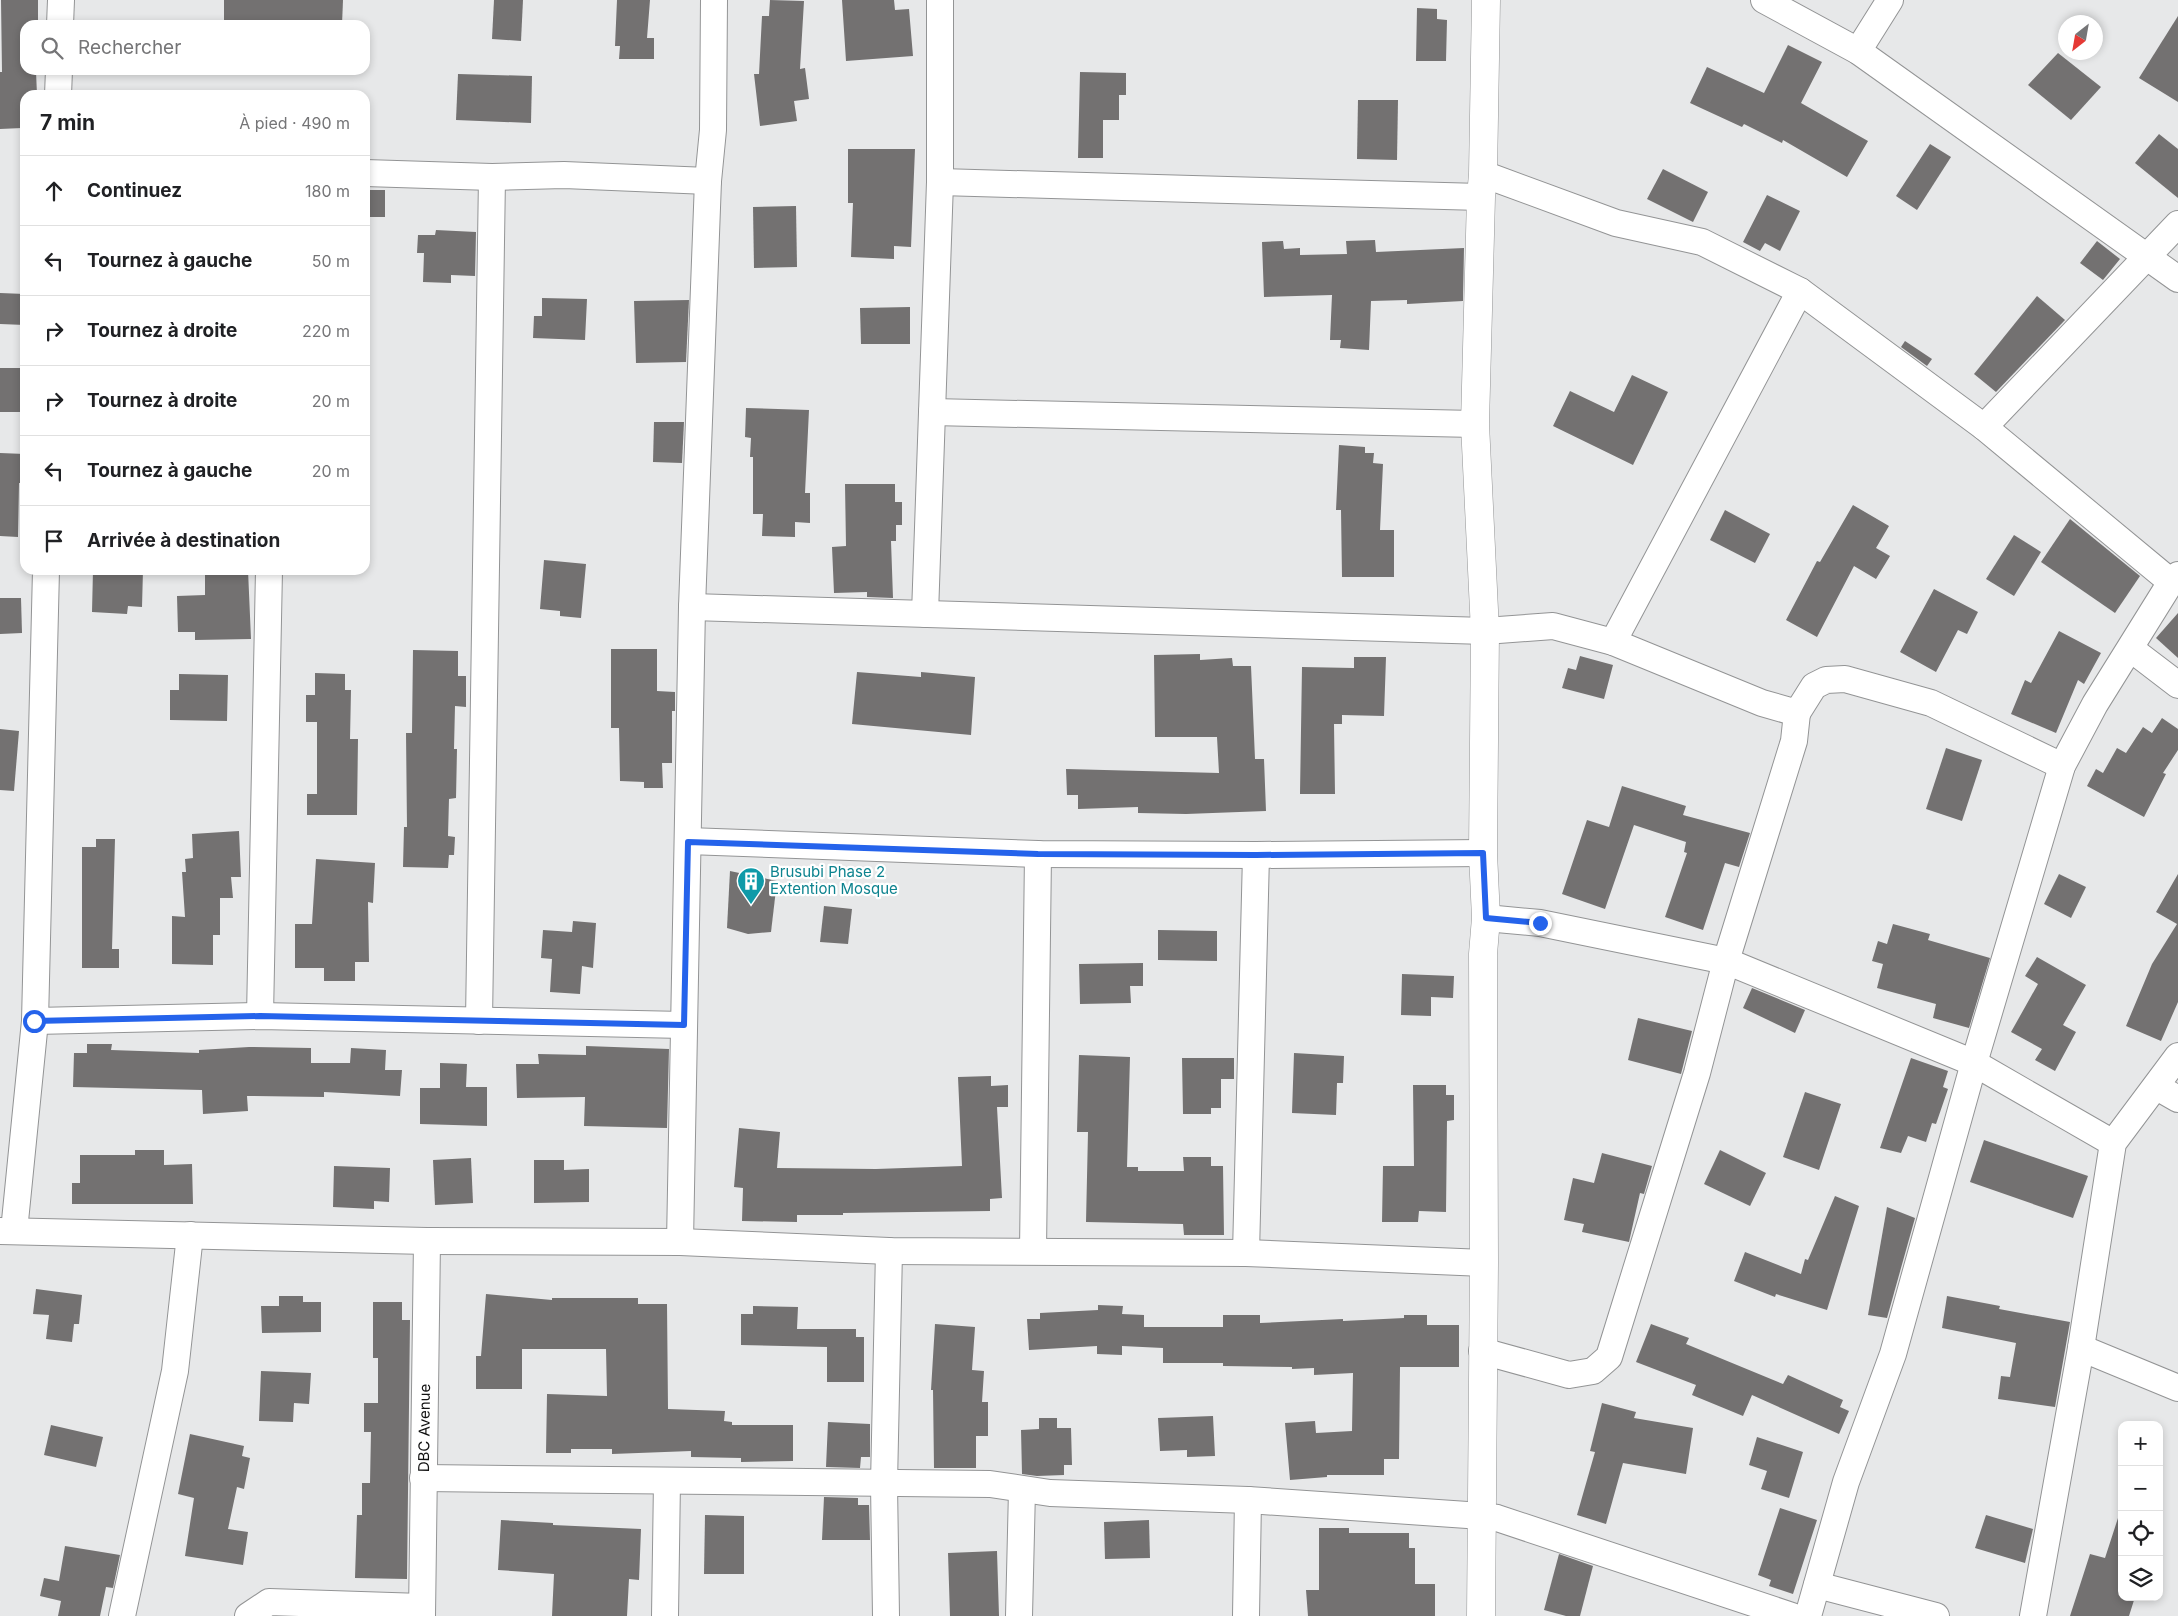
<!DOCTYPE html>
<html lang="fr">
<meta charset="utf-8">
<style>
body{margin:0;font-family:Inter,sans-serif;background:#f6f6f6;color:#202124}
.controls{position:absolute;right:15px;bottom:15px;display:grid;overflow:hidden;border-radius:10px;box-shadow:0 2px 8px #0003}
.controls button{width:45px;height:45px;display:grid;place-items:center;padding:0;border:0;border-bottom:1px solid #e0e0e0;background:#fff;color:#202124;font:25px sans-serif}
.compass{position:absolute;left:2058px;top:15px;width:45px;height:45px;border-radius:50%;background:#fff;box-shadow:0 2px 8px #0003;rotate:211deg}
.stop{position:absolute;width:15px;height:15px;margin:-11px;border:4px solid #2563eb;border-radius:50%;background:#fff}
.stop.end{background:#2563eb;border-color:#fff;box-shadow:0 1px 5px #0008}
.list{margin:0;padding:0;list-style:none}
h2{display:flex;justify-content:space-between;align-items:center;height:65px;margin:0;padding:0 20px;font-size:21px}
h2 small{font-size:16px;font-weight:400;color:#757577}
.list li{display:grid;grid-template-columns:32px 1fr auto;gap:15px;align-items:center;box-sizing:border-box;height:70px;padding:0 20px;border-top:1px solid #e0e0e0}
.list b{display:block;font-size:19px;white-space:nowrap}
.list em{font-size:16px;font-style:normal;color:#757577}
.icon{flex:none;width:28px;height:28px;fill:none;stroke:currentColor;stroke-width:2;stroke-linecap:round;stroke-linejoin:round}
.map{position:relative;flex:none;width:2178px;height:1616px;overflow:hidden}
.search{position:absolute;background:#fff;box-shadow:0 2px 8px #0003;left:20px;top:20px;width:350px;height:55px;display:flex;align-items:center;gap:12px;box-sizing:border-box;padding:0 18px;border-radius:15px;color:#757577;font-size:19px}
.panel{position:absolute;background:#fff;box-shadow:0 2px 8px #0003;left:20px;top:90px;width:350px;height:485px;border-radius:15px}
.map>svg:first-child{display:block}
</style>
<div class="map">
<svg width="2178" height="1616" viewBox="0 0 2178 1616">
<rect width="100%" height="100%" fill="#e7e8e9"/>
<g fill="#737171">
<polygon points="1,0 38,0 38,25 25,25 25,71 36,71 37,95 25,95 25,105 21,106 22,128 0,129 0,72 2,72"/>
<polygon points="224,0 343,0 342,25 224,22"/>
<polygon points="494,0 523,0 521,41 492,39"/>
<polygon points="617,0 650,0 647,38 654,38 654,59 619,59 620,46 615,46"/>
<polygon points="770,0 804,1 800,69 805,68 809,99 794,101 797,121 760,126 754,74 759,74 762,16 769,16"/>
<polygon points="842,0 894,0 895,10 909,9 913,56 846,61"/>
<polygon points="1417,8 1437,9 1437,19 1447,20 1446,61 1416,61"/>
<polygon points="2178,16 2178,102 2139,78"/>
<polygon points="1788,45 1822,62 1801,103 1868,141 1847,177 1783,140 1782,143 1744,124 1742,127 1690,103 1707,67 1764,93"/>
<polygon points="2058,53 2101,87 2071,120 2028,85"/>
<polygon points="1080,72 1126,73 1126,95 1119,95 1119,120 1103,120 1103,158 1078,158"/>
<polygon points="458,74 532,76 531,123 456,120"/>
<polygon points="1358,100 1398,100 1397,160 1357,159"/>
<polygon points="2159,134 2178,149 2178,198 2135,163"/>
<polygon points="1930,144 1951,157 1917,210 1896,196"/>
<polygon points="848,149 915,149 911,247 894,246 894,259 851,257 853,203 848,203"/>
<polygon points="1663,169 1708,192 1693,222 1647,199"/>
<rect x="365" y="190" width="20" height="27"/>
<polygon points="1767,195 1800,211 1780,251 1765,243 1760,251 1743,242"/>
<polygon points="796,206 797,267 754,268 753,207"/>
<polygon points="436,230 476,232 475,276 451,275 451,283 423,282 424,253 417,253 418,235 435,235"/>
<polygon points="1375,240 1376,252 1464,248 1463,301 1407,304 1407,300 1371,301 1369,350 1340,348 1341,340 1330,340 1332,295 1264,297 1262,242 1283,241 1284,249 1300,248 1300,255 1347,254 1346,241"/>
<polygon points="2097,241 2120,259 2103,280 2080,263"/>
<polygon points="0,293 25,294 25,325 0,324"/>
<polygon points="2037,296 2065,320 1996,392 1974,374"/>
<polygon points="542,298 587,299 585,340 533,338 534,316 542,316"/>
<polygon points="689,300 686,362 636,363 634,301"/>
<polygon points="910,307 910,344 861,344 860,308"/>
<polygon points="1905,341 1932,359 1927,366 1901,347"/>
<polygon points="0,368 25,368 25,392 21,392 21,412 0,412"/>
<polygon points="1632,375 1668,392 1633,465 1553,426 1570,391 1614,412"/>
<polygon points="746,408 809,410 805,493 810,493 810,523 795,522 795,537 762,536 763,514 753,514 753,457 750,457 751,438 745,437"/>
<polygon points="654,422 684,422 682,463 653,462"/>
<polygon points="1339,445 1365,447 1365,453 1374,453 1373,463 1383,464 1380,530 1394,530 1394,577 1342,577 1341,510 1336,510"/>
<polygon points="0,453 25,454 25,483 19,483 18,537 0,536"/>
<polygon points="845,484 895,484 895,502 902,502 902,525 896,525 896,541 891,541 893,598 867,597 867,592 834,593 832,547 846,546"/>
<polygon points="1853,505 1889,526 1876,548 1890,556 1876,579 1854,566 1817,637 1786,620 1817,561 1820,562"/>
<polygon points="1725,510 1770,534 1755,563 1710,540"/>
<polygon points="2070,519 2140,576 2115,613 2041,562"/>
<polygon points="2014,535 2041,552 2014,596 1986,579"/>
<polygon points="544,560 586,564 581,618 560,616 560,611 540,609"/>
<polygon points="93,570 143,570 142,607 128,606 127,614 92,612"/>
<polygon points="205,570 248,570 251,639 195,640 195,632 178,632 177,596 205,595"/>
<polygon points="1934,589 1978,612 1967,634 1958,630 1936,672 1900,652"/>
<polygon points="0,598 21,598 22,633 0,634"/>
<polygon points="2178,613 2178,658 2156,638"/>
<polygon points="2059,631 2101,653 2084,684 2078,680 2056,733 2011,714 2025,680 2031,683"/>
<polygon points="611,649 657,649 657,691 675,692 675,711 672,711 672,763 662,763 663,788 644,788 644,782 620,781 619,728 611,728"/>
<polygon points="413,650 458,651 458,676 466,676 466,707 455,706 454,749 457,749 456,798 449,799 448,836 455,837 454,855 449,855 448,868 403,867 404,827 407,827 406,733 412,733"/>
<polygon points="1200,654 1200,660 1232,658 1233,666 1251,666 1255,759 1264,759 1266,811 1186,814 1138,813 1138,807 1078,809 1078,795 1067,795 1066,769 1219,773 1217,737 1155,737 1154,655"/>
<polygon points="1580,656 1613,665 1604,699 1562,688 1568,668 1576,670"/>
<polygon points="1354,657 1386,657 1384,716 1342,715 1342,724 1334,724 1335,794 1300,794 1302,667 1354,668"/>
<polygon points="857,672 921,677 921,672 975,677 971,735 852,724"/>
<polygon points="315,673 345,674 345,690 351,690 350,739 358,739 357,815 307,815 307,794 317,794 317,722 306,722 306,695 315,695"/>
<polygon points="179,674 228,675 227,721 170,720 170,690 179,690"/>
<polygon points="2162,718 2178,729 2178,750 2163,773 2166,774 2144,817 2087,786 2096,769 2103,773 2117,748 2126,753 2143,727 2152,733"/>
<polygon points="0,729 19,731 14,791 0,790"/>
<polygon points="1946,748 1982,760 1962,821 1926,809"/>
<polygon points="1622,786 1686,806 1683,815 1750,833 1739,867 1725,863 1703,930 1665,917 1687,853 1684,852 1686,842 1634,825 1605,909 1562,894 1587,820 1609,827"/>
<polygon points="239,831 241,877 231,877 233,898 220,898 220,935 213,935 213,965 172,964 172,916 185,917 182,872 186,872 185,859 193,858 192,834"/>
<polygon points="96,839 115,839 112,949 119,949 119,968 82,968 82,847 96,847"/>
<polygon points="316,859 375,863 373,903 368,902 369,962 355,962 355,981 324,981 324,968 295,968 295,924 312,924"/>
<polygon points="730,871 777,881 771,932 748,934 727,928"/>
<polygon points="2059,874 2086,887 2071,918 2044,904"/>
<polygon points="2178,874 2178,1002 2161,1041 2126,1026 2152,964 2177,924 2156,912"/>
<polygon points="824,906 852,909 848,944 820,942"/>
<polygon points="573,921 596,923 593,968 582,966 580,994 550,992 552,959 541,958 543,930 572,932"/>
<polygon points="1893,924 1930,934 1928,940 1990,958 1969,1028 1933,1018 1936,1004 1877,988 1883,964 1872,961 1878,941 1887,944"/>
<polygon points="1158,930 1217,931 1217,961 1158,960"/>
<polygon points="2037,957 2086,985 2063,1025 2076,1032 2055,1071 2035,1060 2042,1049 2011,1032 2038,984 2025,976"/>
<polygon points="1143,963 1143,986 1130,986 1131,1003 1080,1004 1079,964"/>
<polygon points="1402,974 1454,976 1453,998 1431,997 1431,1016 1401,1015"/>
<polygon points="1752,988 1805,1010 1795,1033 1743,1008"/>
<polygon points="1638,1018 1692,1031 1681,1074 1628,1060"/>
<polygon points="87,1044 112,1044 111,1050 199,1053 199,1050 249,1047 311,1048 311,1063 350,1063 351,1048 386,1050 385,1070 402,1070 400,1096 324,1092 324,1097 247,1096 248,1111 203,1114 202,1090 73,1087 74,1053 87,1053"/>
<polygon points="586,1046 669,1049 667,1128 584,1126 585,1097 517,1098 516,1064 539,1064 538,1054 586,1055"/>
<polygon points="1294,1053 1344,1056 1343,1083 1337,1083 1336,1115 1292,1113"/>
<polygon points="1079,1055 1130,1057 1127,1167 1138,1167 1138,1171 1184,1171 1183,1157 1211,1157 1211,1166 1223,1166 1224,1235 1184,1235 1183,1224 1086,1222 1088,1132 1077,1132"/>
<polygon points="1182,1058 1234,1058 1234,1079 1221,1079 1221,1108 1211,1108 1211,1114 1183,1114"/>
<polygon points="1911,1058 1948,1071 1943,1087 1948,1089 1936,1124 1932,1123 1926,1142 1908,1136 1901,1153 1880,1148"/>
<polygon points="440,1063 467,1064 466,1087 487,1087 487,1126 420,1124 420,1088 440,1088"/>
<polygon points="991,1076 991,1086 1008,1085 1008,1107 997,1107 1002,1198 990,1199 990,1211 843,1213 843,1215 797,1215 797,1222 742,1221 743,1188 734,1187 739,1128 780,1132 777,1168 876,1169 962,1166 958,1077"/>
<polygon points="1413,1085 1446,1085 1446,1095 1454,1095 1454,1120 1447,1121 1446,1212 1419,1211 1418,1222 1382,1222 1383,1166 1414,1166"/>
<polygon points="1805,1092 1841,1104 1819,1170 1783,1157"/>
<polygon points="1984,1140 2088,1176 2073,1218 1970,1182"/>
<polygon points="135,1150 164,1150 164,1165 192,1164 193,1204 72,1204 72,1183 80,1183 80,1155 135,1155"/>
<polygon points="1720,1150 1766,1173 1750,1206 1704,1184"/>
<polygon points="1602,1153 1652,1166 1644,1194 1640,1193 1629,1242 1582,1232 1584,1224 1564,1220 1573,1178 1594,1183"/>
<polygon points="471,1158 473,1203 435,1205 433,1160"/>
<polygon points="534,1160 564,1160 564,1170 589,1169 589,1202 534,1203"/>
<polygon points="334,1166 390,1168 389,1202 374,1201 374,1209 333,1207"/>
<polygon points="1835,1196 1859,1206 1827,1310 1776,1294 1775,1297 1734,1281 1745,1252 1801,1274 1805,1259 1808,1260"/>
<polygon points="1887,1207 1915,1218 1887,1318 1868,1315"/>
<polygon points="36,1289 82,1295 79,1324 74,1324 72,1342 46,1339 49,1315 33,1314"/>
<polygon points="486,1294 552,1300 552,1298 638,1298 638,1304 667,1304 668,1409 725,1411 724,1421 732,1422 732,1425 793,1425 793,1461 741,1462 741,1458 691,1457 691,1451 612,1454 612,1449 571,1449 571,1453 546,1453 547,1394 607,1396 606,1349 522,1349 522,1389 476,1389 476,1356 481,1356"/>
<polygon points="279,1296 303,1296 303,1302 321,1302 321,1332 262,1333 261,1306 279,1306"/>
<polygon points="1947,1296 2000,1306 1999,1309 2070,1322 2055,1407 1998,1399 2001,1376 2010,1377 2016,1343 1942,1328"/>
<polygon points="373,1302 402,1302 402,1320 410,1320 407,1579 355,1578 357,1515 362,1515 362,1483 370,1483 371,1432 364,1432 364,1403 378,1403 378,1358 373,1358"/>
<polygon points="1098,1305 1123,1306 1122,1314 1144,1315 1144,1327 1223,1327 1223,1315 1260,1315 1260,1323 1343,1319 1343,1321 1404,1318 1404,1315 1427,1315 1427,1325 1459,1325 1459,1367 1400,1367 1399,1459 1384,1459 1384,1475 1327,1475 1327,1477 1290,1480 1285,1423 1315,1421 1316,1433 1352,1431 1353,1373 1314,1375 1314,1368 1292,1369 1292,1367 1223,1366 1223,1363 1163,1363 1163,1348 1122,1346 1122,1355 1097,1354 1097,1346 1029,1350 1027,1319 1040,1319 1040,1313 1098,1310"/>
<polygon points="753,1306 798,1307 797,1329 856,1329 856,1337 864,1337 864,1382 827,1382 827,1347 741,1345 741,1314 753,1314"/>
<polygon points="935,1324 975,1327 972,1370 984,1371 982,1402 988,1402 988,1436 976,1436 976,1468 934,1468 933,1390 931,1390"/>
<polygon points="1651,1324 1689,1338 1686,1344 1783,1384 1788,1375 1843,1400 1840,1407 1849,1411 1839,1434 1752,1395 1743,1416 1692,1395 1696,1385 1636,1362"/>
<polygon points="261,1371 311,1373 309,1404 294,1403 293,1422 259,1421"/>
<polygon points="1602,1403 1636,1412 1634,1418 1693,1428 1686,1474 1623,1463 1606,1524 1577,1515 1595,1452 1590,1451"/>
<polygon points="1213,1416 1215,1456 1187,1457 1187,1450 1160,1451 1158,1418"/>
<polygon points="1039,1418 1057,1418 1057,1428 1071,1428 1072,1465 1064,1465 1064,1475 1037,1476 1022,1474 1021,1430 1039,1429"/>
<polygon points="828,1422 870,1424 870,1457 861,1457 860,1468 826,1467"/>
<polygon points="51,1425 103,1437 96,1467 44,1455"/>
<polygon points="190,1434 244,1446 242,1456 250,1458 244,1489 237,1487 228,1529 248,1532 243,1565 185,1556 194,1498 178,1494"/>
<polygon points="1757,1437 1803,1452 1789,1498 1761,1489 1767,1471 1749,1465"/>
<polygon points="824,1497 858,1498 858,1505 869,1505 870,1540 822,1540"/>
<polygon points="1780,1508 1817,1520 1793,1594 1769,1586 1771,1580 1758,1575"/>
<polygon points="705,1515 744,1516 744,1574 704,1574"/>
<polygon points="1986,1515 2033,1529 2025,1563 1975,1548"/>
<polygon points="2118,1518 2122,1518 2122,1597 2135,1597 2129,1616 2070,1616 2090,1554 2105,1558"/>
<polygon points="501,1520 553,1523 553,1525 641,1529 639,1580 629,1579 627,1616 552,1616 554,1574 498,1570"/>
<polygon points="1149,1520 1150,1558 1105,1559 1104,1522"/>
<polygon points="1319,1528 1349,1528 1349,1533 1409,1533 1409,1548 1415,1548 1415,1584 1435,1584 1435,1616 1308,1616 1306,1590 1319,1590"/>
<polygon points="65,1546 120,1555 113,1588 106,1587 100,1616 58,1616 61,1601 40,1596 44,1578 59,1581"/>
<polygon points="997,1551 999,1616 950,1616 948,1553"/>
<polygon points="1559,1554 1593,1566 1580,1616 1566,1616 1544,1610"/>
</g>
<g fill="none" stroke-linecap="round" stroke-linejoin="round">
<g stroke="#939495" stroke-width="28">
<g id="street">
<polyline points="1764,0 1858,51 2178,279"/>
<polyline points="60,25 61,0"/>
<polyline points="1858,51 1890,0"/>
<polyline points="58,95 59,70"/>
<polyline points="365,173 492,177 564,175 708,181"/>
<polyline points="1483,174 1616,223 1702,242 1800,291 1984,427 2171,582"/>
<polyline points="940,182 1481,197"/>
<polyline points="932,412 1475,424"/>
<polyline points="1984,427 2178,224"/>
<polyline points="692,607 1485,631 1553,626 1613,642 1762,703 1797,713 1814,686 1826,680 1845,679 1931,703 2062,766"/>
<polyline points="925,614 940,182 940,0"/>
<polyline points="1613,642 1800,291"/>
<polyline points="2131,649 2178,685"/>
<polyline points="688,841 1038,854 1256,855 1483,853"/>
<polyline points="1486,918 1540,923 1726,961 1974,1063 2113,1143"/>
<polyline points="260,1016 269,570"/>
<polyline points="35,1021 260,1016 684,1025"/>
<polyline points="479,1021 492,177"/>
<polyline points="2157,1087 2178,1099"/>
<polyline points="0,1231 427,1241 680,1242 889,1251 1246,1253 1484,1263"/>
<polyline points="14,1231 35,1021 46,570"/>
<polyline points="680,1242 692,607 708,181 713,130 714,0"/>
<polyline points="1033,1251 1038,854"/>
<polyline points="1246,1253 1256,855"/>
<polyline points="2081,1348 2178,1388"/>
<polyline points="1482,1351 1569,1375 1593,1371 1609,1357 1697,1073 1726,961 1794,741 1797,713"/>
<polyline points="423,1478 990,1484 1050,1493 1248,1500 1482,1516 1497,1518 1792,1616"/>
<polyline points="1817,1585 1936,1616"/>
<polyline points="122,1616 175,1371 190,1235"/>
<polyline points="248,1616 269,1602 422,1607"/>
<path id="s1" d="M 422,1616 L 427,1241"/>
<polyline points="665,1616 667,1481"/>
<polyline points="886,1616 884,1484 889,1251"/>
<polyline points="1019,1616 1022,1490"/>
<polyline points="1246,1616 1248,1500"/>
<polyline points="1808,1616 1846,1482 1893,1354 1974,1063 2062,766 2095,704 2171,582 2178,575"/>
<polyline points="2033,1616 2081,1348 2113,1143 2178,1056"/>
</g>
</g>
<g stroke="#939495" stroke-width="29">
<polyline id="secondary" points="1481,1616 1484,1263 1483,954 1486,918 1483,853 1485,631 1475,424 1481,197 1483,174 1486,0"/>
</g>
<use href="#street" stroke="#fff" stroke-width="26"/>
<use href="#secondary" stroke="#fff" stroke-width="28"/>
</g>
<g fill="none" stroke-linecap="round" stroke-linejoin="round">
<polyline stroke="#2563eb" stroke-width="6" points="34,1021 260,1016 684,1025 688,842 1038,854 1256,855 1483,853 1486,918 1540,923"/>
</g>
<defs>
<g id="building-pin" transform="scale(1.4375)"><path d="M0 17L-7.5 6A9.5 9.5 0 1 1 7.5 6Z" fill="#0f9aa8" stroke="#fff"/><path d="M-4-6H4V6H1V3H-1V6H-4ZM-2.5-4.3h1.7v1.8h-1.7ZM.8-4.3h1.7v1.8H.8ZM-2.5-1h1.7V.8h-1.7ZM.8-1h1.7V.8H.8Z" fill="#fff"/></g>
</defs>
<g fill-rule="evenodd">
<use href="#building-pin" x="751" y="881"/>
</g>
<g text-anchor="middle" stroke-width="4.5" stroke-linejoin="round" paint-order="stroke">
<g font-size="15" fill="#0d838f" stroke="#fff" text-anchor="start">
<text x="770" y="877">Brusubi Phase 2<tspan x="770" dy="17">Extention Mosque</tspan></text>
</g>
<g font-size="15" fill="#111" stroke="#fff">
<text dy="5" stroke="none"><textPath href="#s1" startOffset="188">DBC Avenue</textPath></text>
</g>
</g>
</svg>
<div class="controls">
<button>+</button>
<button>−</button>
<button><svg class="icon" aria-label="locate" viewBox="0 0 24 24"><circle cx="12" cy="12" r="6"/><path d="M12 2v4M12 18v4M2 12h4M18 12h4"/></svg></button>
<button><svg class="icon" aria-label="layers" viewBox="0 0 24 24"><path d="M12 4l9 5-9 5-9-5zM3 14l9 5 9-5"/></svg></button>
</div>
<svg class="compass" viewBox="-18 -18 36 36"><path d="M0-13l5 13h-10z" fill="#e53935"/><path d="M0 13l5-13h-10z" fill="#757577"/></svg>
<div class="stop" style="left:34px;top:1021px"></div>
<div class="stop end" style="left:1540px;top:923px"></div>
<div class="search"><svg class="icon" aria-label="search" viewBox="0 0 24 24"><circle cx="10" cy="10" r="6"/><path d="M15 15l6 6"/></svg>Rechercher</div>
<section class="panel">
<h2>7 min<small>À pied · 490 m</small></h2>
<ul class="list">
<li><svg class="icon" aria-label="ahead" viewBox="0 0 24 24"><path d="M12 20V5M6 11l6-6 6 6"/></svg><div><b>Continuez</b></div><em>180 m</em></li>
<li><svg class="icon" aria-label="left" viewBox="0 0 24 24"><path d="M17 20v-9H6M10 6l-5 5 5 5"/></svg><div><b>Tournez à gauche</b></div><em>50 m</em></li>
<li><svg class="icon" aria-label="right" viewBox="0 0 24 24"><path d="M7 20v-9h11M14 6l5 5-5 5"/></svg><div><b>Tournez à droite</b></div><em>220 m</em></li>
<li><svg class="icon" aria-label="right" viewBox="0 0 24 24"><path d="M7 20v-9h11M14 6l5 5-5 5"/></svg><div><b>Tournez à droite</b></div><em>20 m</em></li>
<li><svg class="icon" aria-label="left" viewBox="0 0 24 24"><path d="M17 20v-9H6M10 6l-5 5 5 5"/></svg><div><b>Tournez à gauche</b></div><em>20 m</em></li>
<li><svg class="icon" aria-label="arrive" viewBox="0 0 24 24"><path d="M6 21V4h12l-3 4 3 4H6"/></svg><div><b>Arrivée à destination</b></div></li>
</ul>
</section>
</div>
